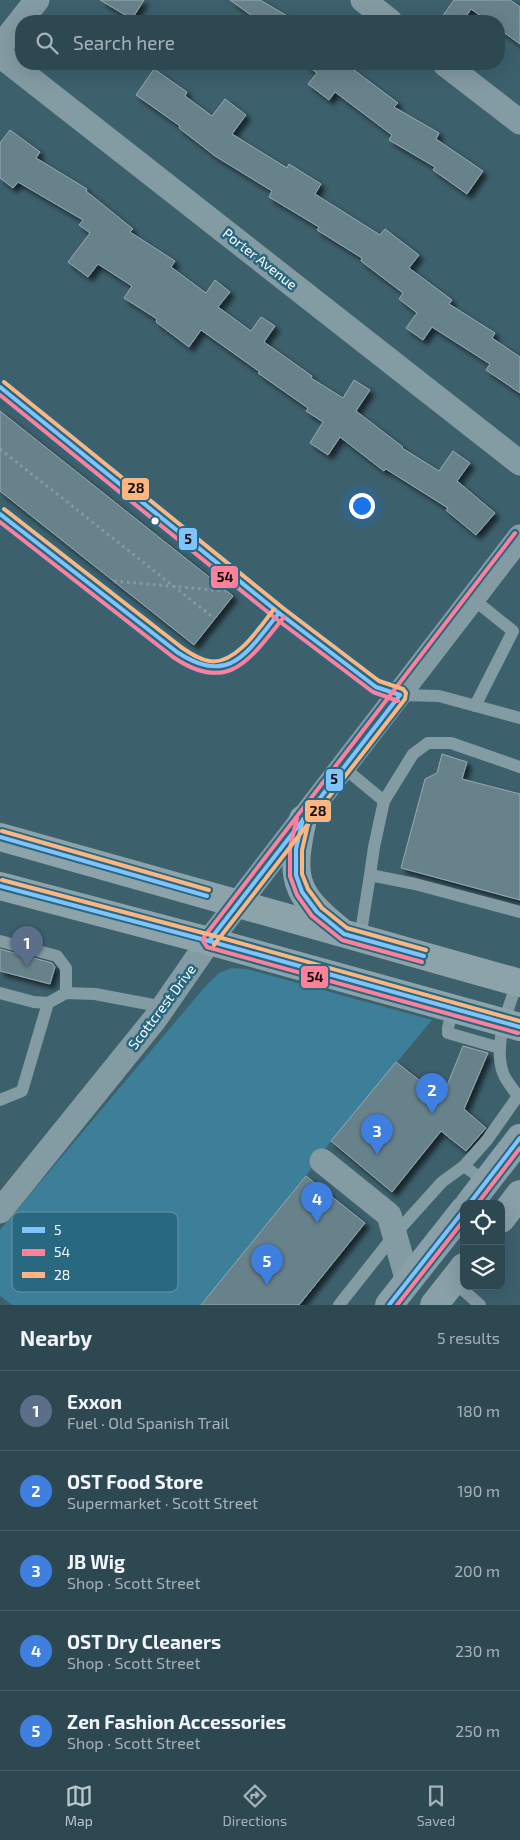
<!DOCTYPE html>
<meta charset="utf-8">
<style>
body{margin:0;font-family:"Exo 2",sans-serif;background:#3a525c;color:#f1f3f6}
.controls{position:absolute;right:15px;bottom:15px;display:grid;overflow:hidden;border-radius:10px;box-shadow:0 5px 20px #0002}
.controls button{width:45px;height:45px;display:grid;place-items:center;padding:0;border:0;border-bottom:1px solid #496069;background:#2e4852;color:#f1f3f6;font:25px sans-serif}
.you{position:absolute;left:361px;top:505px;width:18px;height:18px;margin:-12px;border:4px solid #fff;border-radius:50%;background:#1a73e8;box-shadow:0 0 0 8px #1a73e833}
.badge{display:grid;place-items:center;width:32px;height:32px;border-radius:50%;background:#bbc7cc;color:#fff;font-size:16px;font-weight:700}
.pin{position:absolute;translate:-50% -41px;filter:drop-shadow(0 1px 2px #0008)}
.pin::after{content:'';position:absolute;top:26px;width:18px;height:15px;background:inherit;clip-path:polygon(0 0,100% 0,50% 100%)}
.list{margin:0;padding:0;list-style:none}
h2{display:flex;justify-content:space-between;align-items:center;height:65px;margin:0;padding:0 20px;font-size:21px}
h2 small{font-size:16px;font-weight:400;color:#a7b2b8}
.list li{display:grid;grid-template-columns:32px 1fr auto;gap:15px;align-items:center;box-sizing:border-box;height:80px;padding:0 20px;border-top:1px solid #496069}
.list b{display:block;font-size:19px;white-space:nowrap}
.list p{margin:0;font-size:16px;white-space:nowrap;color:#a7b2b8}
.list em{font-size:16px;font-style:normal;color:#a7b2b8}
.icon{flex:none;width:28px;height:28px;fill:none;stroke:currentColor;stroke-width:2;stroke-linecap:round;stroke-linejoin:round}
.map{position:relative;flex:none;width:520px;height:1305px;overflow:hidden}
.search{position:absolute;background:#2e4852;box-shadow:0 5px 20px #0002;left:15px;right:15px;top:15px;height:55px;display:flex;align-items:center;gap:12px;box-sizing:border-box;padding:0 18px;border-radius:20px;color:#a7b2b8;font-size:19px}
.sheet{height:465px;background:#2e4852}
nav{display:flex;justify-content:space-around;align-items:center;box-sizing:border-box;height:70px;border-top:1px solid #496069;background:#2e4852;font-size:14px;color:#a7b2b8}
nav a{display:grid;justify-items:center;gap:2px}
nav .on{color:#bbc7cc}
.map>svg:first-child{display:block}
</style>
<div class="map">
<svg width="520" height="1305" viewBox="0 0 520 1305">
<defs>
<filter id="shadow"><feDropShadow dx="4.5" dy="4.5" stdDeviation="2.5" flood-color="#0009"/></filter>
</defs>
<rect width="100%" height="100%" fill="#3d606d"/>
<polygon fill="#3d7e98" points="231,968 247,969 432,1020 331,1141 306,1176 201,1305 12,1305 0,1296 0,1230 203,989 219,973"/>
<g fill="#68828b" stroke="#96aab2" filter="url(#shadow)">
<polygon points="100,0 144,0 132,19"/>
<polygon points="230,0 260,0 296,21 259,21"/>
<polygon points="454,0 510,0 520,7 520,44 499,29 499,21 488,21 471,9 463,21 439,21"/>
<polygon points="305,64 346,64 398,103 394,107 439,133 436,139 483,171 467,194 433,170 435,167 389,140 392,135 335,92 329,100 308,84 317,73"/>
<polygon points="154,69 187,92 185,96 212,116 225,99 246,115 232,134 287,168 289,164 321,184 315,194 380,235 385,229 419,255 409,268 452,300 449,304 495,333 492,338 520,357 520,393 486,370 490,364 432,327 423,340 406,328 417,313 399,299 403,293 361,261 362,258 317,230 319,227 269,197 272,191 215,156 179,128 180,126 136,95"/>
<polygon points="10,130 40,152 36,158 87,189 86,191 133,229 130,232 175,261 171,267 206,293 215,280 230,292 218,307 251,331 261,317 275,326 264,342 312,376 311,378 343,398 354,380 370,390 356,411 403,447 402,448 439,471 453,451 470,463 457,481 495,513 476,535 446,510 448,508 386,469 384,471 340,437 328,455 310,443 323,422 306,411 308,408 258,373 260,372 201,330 189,347 156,322 157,319 124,298 132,286 98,264 88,277 68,262 90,233 79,225 83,220 18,182 13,188 0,178 0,143"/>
<polygon points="0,411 233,596 194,645 0,491"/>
<polygon points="442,754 467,762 462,779 520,794 520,900 401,868 425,779 437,773"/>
<polygon points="0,949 52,963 55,967 50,984 0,971"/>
<polygon points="463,1046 488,1053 464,1109 486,1128 466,1151 441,1131 392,1192 331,1141 396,1062 442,1098"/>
<polygon points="306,1176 365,1223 299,1305 201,1305"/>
</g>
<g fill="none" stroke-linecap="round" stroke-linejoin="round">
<g stroke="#839ba3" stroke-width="3" stroke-dasharray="2.5 4" stroke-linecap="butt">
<polyline points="0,449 215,619"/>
<polyline points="114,581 225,591"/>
</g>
<g stroke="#839ba3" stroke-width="12">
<polyline points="0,387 279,613 376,687 400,695 439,696 520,718"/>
<path d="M 0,514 L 177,652 C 183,656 190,661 197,664 C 234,681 258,637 279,613"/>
<polyline points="473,599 513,631 475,706"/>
<polyline points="343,767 384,801"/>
<polyline points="370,875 374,847 384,801 413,754 428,743 451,743 520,767"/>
<polyline points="360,938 370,875 415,884 520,912"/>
<polyline points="0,941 57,956 66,968 66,993"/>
<path d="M 517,983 C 508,1010 493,1044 503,1073 C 506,1081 513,1089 518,1096"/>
<polyline points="0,993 34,1002 48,1003 66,993 95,994 164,1007"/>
<polyline points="453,1008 448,1028 448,1033 500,1048"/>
<polyline points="0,1100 22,1091 48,1003"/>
<polyline points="464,1166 487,1140 518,1096 520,1098"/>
<polyline points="453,1281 480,1305"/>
<polyline points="339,1305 396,1233 442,1182 464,1166 486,1182"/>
</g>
<g stroke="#839ba3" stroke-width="25">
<polyline points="363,0 390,21"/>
<polyline points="0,47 37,0"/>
<polyline points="0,55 520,463"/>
<polyline points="445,64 520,122"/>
<polyline points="322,1161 389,1215 408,1282"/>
<polyline points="0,1211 155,1019 209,941 520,537"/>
</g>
<g stroke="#89a0a8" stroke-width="28">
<polyline points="469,1204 520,1138"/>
<polyline points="501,1219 520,1194"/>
<polyline points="389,1305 464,1210"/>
<polyline points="434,1305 464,1267"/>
</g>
<g stroke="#8da3aa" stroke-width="28">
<path d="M 303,819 C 290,877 293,893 339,930"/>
<polyline points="0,837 520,983"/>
<polyline points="0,886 209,941 520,1027"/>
</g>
<g stroke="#296881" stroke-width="8">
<g id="bus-1">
<polyline points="0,387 279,613 376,687 400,695 209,941"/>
<path d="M 0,514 L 177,652 C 230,687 247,652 279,613"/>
<polyline points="303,819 296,849 296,875 302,892 317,912 344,934 424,956"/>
<polyline points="0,837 207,896"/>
<polyline points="0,886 209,941 520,1027"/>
<polyline points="469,1204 520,1138"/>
<polyline points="389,1305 464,1210"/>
</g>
</g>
<g stroke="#296881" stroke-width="8">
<g id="bus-2">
<polyline points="0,395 275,618 373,692 398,701"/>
<path d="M 0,522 L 173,657 C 229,695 250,659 284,617"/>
<polyline points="515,533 204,937 203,941 207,947 518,1033"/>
<polyline points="297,818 290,848 290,876 297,895 312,916 342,940 422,962"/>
<polyline points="477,1204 520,1148"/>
<polyline points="397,1305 464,1220"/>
</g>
</g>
<g stroke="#296881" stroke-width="8">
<g id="bus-3">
<polyline points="4,382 283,608 379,681 403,689 406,693 405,699 214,945"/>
<path d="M 4,509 L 181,647 C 190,653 198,659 209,661 C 235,666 260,627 274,609"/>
<polyline points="309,820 302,850 302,874 308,889 322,908 347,928 426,950"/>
<polyline points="2,831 209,890"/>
<polyline points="2,880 211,935 520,1021"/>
</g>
</g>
<use href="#bus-1" stroke="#80c4ff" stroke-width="4"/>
<use href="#bus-2" stroke="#ff8098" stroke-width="4"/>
<use href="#bus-3" stroke="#ffb580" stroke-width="4"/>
</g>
<circle fill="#fff" stroke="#296881" stroke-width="2" cx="155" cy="521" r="4.5"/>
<g text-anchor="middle" stroke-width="5" stroke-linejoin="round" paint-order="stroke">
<g font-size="14" fill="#fff" stroke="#296881">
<text transform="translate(260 259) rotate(38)" y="5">Porter Avenue</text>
<text transform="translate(162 1007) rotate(-53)" y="5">Scottcrest Drive</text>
</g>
</g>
<rect x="12" y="1212" width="166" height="80" rx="8" fill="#296881" stroke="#6995a7" stroke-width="1"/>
<rect x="22" y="1227" width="23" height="6" fill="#80c4ff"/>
<rect x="22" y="1249" width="23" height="7" fill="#ff8098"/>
<rect x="22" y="1272" width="23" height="6" fill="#ffb580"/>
<g font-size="14" fill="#fff">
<text x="54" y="1235">5</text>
<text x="54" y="1257">54</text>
<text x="54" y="1280">28</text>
</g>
<g stroke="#296881" stroke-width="2">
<rect x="121" y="477" width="29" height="24" rx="5" fill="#ffb580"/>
<rect x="178" y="527" width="20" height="24" rx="5" fill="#80c4ff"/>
<rect x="210" y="565" width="29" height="24" rx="5" fill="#ff8098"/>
<rect x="325" y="768" width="19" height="24" rx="5" fill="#80c4ff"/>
<rect x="304" y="799" width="28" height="24" rx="5" fill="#ffb580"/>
<rect x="300" y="965" width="29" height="24" rx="5" fill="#ff8098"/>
</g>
<g font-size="14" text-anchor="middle" font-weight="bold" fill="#111">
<text x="136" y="493">28</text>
<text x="188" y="544">5</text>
<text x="225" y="582">54</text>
<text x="334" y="784">5</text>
<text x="318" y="816">28</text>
<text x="315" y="982">54</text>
</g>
</svg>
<div class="controls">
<button><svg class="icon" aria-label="locate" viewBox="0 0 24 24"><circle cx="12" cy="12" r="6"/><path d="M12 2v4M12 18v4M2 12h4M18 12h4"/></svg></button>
<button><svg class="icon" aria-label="layers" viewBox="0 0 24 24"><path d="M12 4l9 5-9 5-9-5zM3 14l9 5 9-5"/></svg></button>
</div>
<div class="you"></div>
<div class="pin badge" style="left:27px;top:967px;background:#5c6f8a">1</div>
<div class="pin badge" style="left:432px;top:1114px;background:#3f7fe0">2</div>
<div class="pin badge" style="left:377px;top:1155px;background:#3f7fe0">3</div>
<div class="pin badge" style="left:317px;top:1223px;background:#3f7fe0">4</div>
<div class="pin badge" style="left:267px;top:1285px;background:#3f7fe0">5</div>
<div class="search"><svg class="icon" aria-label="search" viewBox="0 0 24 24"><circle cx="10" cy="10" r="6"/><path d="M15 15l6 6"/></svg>Search here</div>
</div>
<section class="sheet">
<h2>Nearby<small>5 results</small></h2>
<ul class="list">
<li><span class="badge" style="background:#5c6f8a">1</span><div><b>Exxon</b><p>Fuel · Old Spanish Trail</p></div><em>180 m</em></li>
<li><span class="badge" style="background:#3f7fe0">2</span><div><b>OST Food Store</b><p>Supermarket · Scott Street</p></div><em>190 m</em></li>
<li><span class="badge" style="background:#3f7fe0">3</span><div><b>JB Wig</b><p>Shop · Scott Street</p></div><em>200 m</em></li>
<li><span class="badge" style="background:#3f7fe0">4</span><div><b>OST Dry Cleaners</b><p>Shop · Scott Street</p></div><em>230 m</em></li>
<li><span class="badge" style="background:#3f7fe0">5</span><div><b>Zen Fashion Accessories</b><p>Shop · Scott Street</p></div><em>250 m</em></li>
</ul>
</section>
<nav>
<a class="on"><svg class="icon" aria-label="map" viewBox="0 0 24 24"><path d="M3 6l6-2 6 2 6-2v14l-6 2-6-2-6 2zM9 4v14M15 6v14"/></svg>Map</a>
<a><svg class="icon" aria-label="directions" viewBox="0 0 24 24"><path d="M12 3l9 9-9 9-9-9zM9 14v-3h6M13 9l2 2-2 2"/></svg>Directions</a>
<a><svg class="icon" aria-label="saved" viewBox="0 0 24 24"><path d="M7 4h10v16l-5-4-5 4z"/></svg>Saved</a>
</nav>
